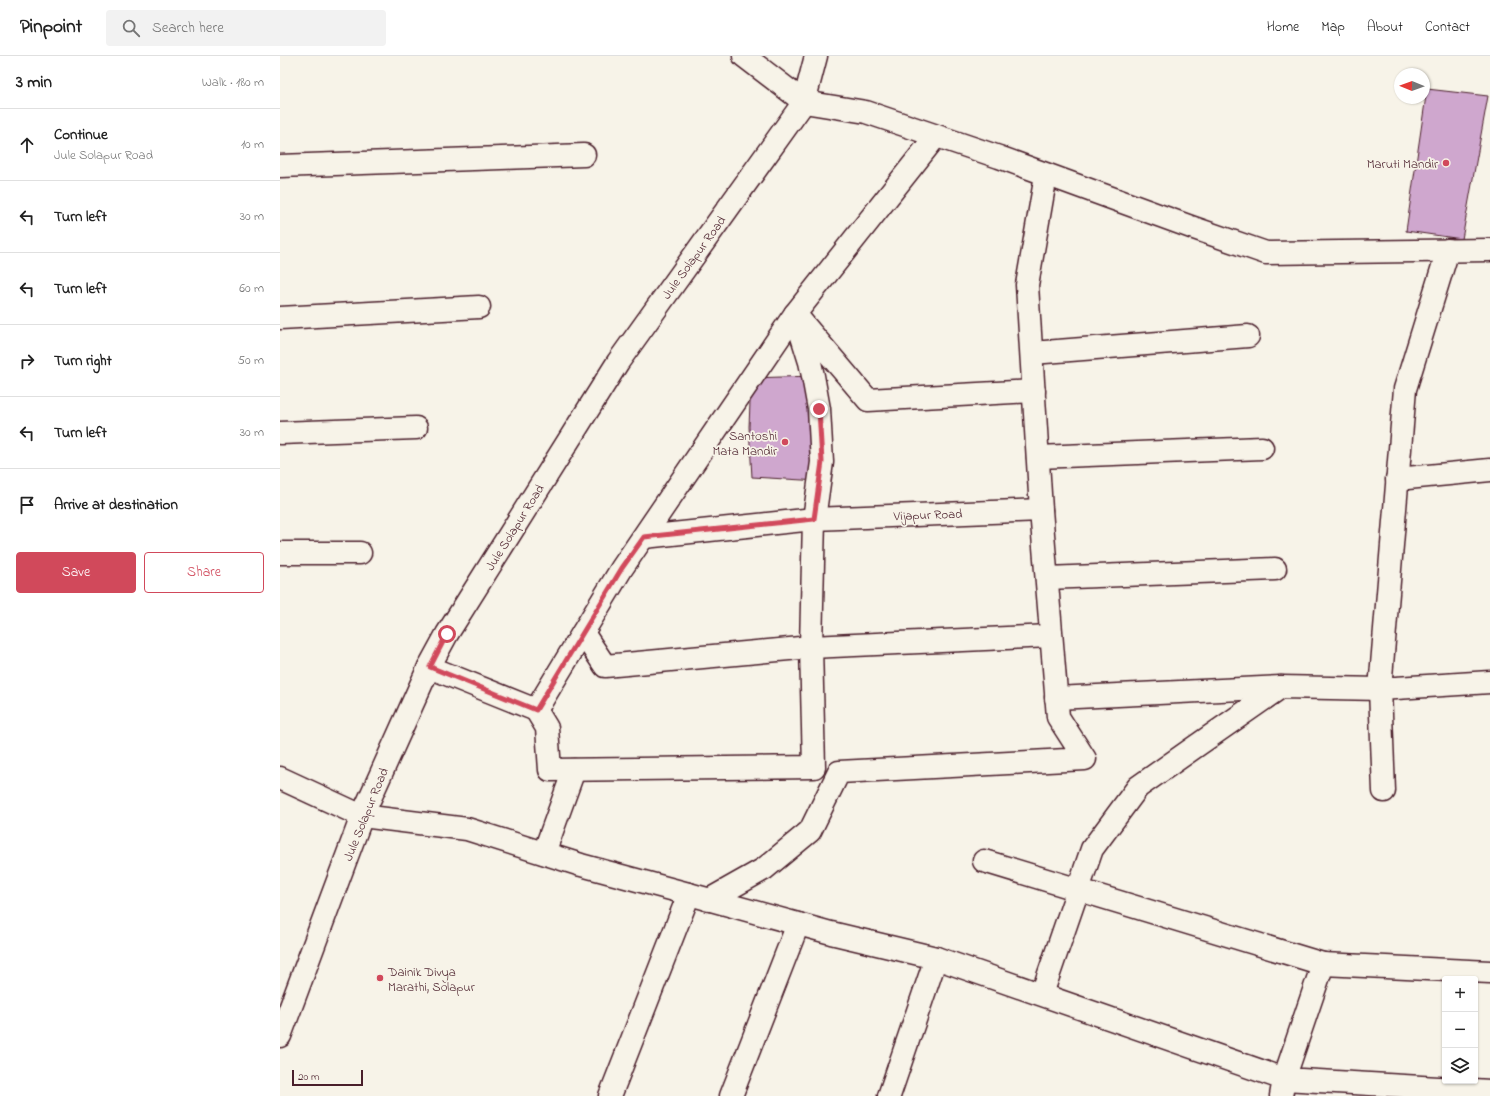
<!DOCTYPE html>
<meta charset="utf-8">
<style>
body{margin:0;font-family:"Indie Flower",sans-serif;background:#f2f2f2;color:#222}
.controls{position:absolute;right:12px;bottom:12px;display:grid;overflow:hidden;border-radius:4px;box-shadow:0 1px 3px #0004}
.controls button{width:36px;height:36px;display:grid;place-items:center;padding:0;border:0;border-bottom:1px solid #e0e0e0;background:#fff;color:#222;font:20px sans-serif}
.compass{position:absolute;left:1114px;top:12px;width:36px;height:36px;border-radius:50%;background:#fff;box-shadow:0 1px 3px #0004;rotate:271deg}
.scale{position:absolute;left:12px;bottom:10px;width:71px;box-sizing:border-box;padding-left:4px;border:2px solid #4a1f2b;border-top:0;font-size:11px;line-height:14px;white-space:nowrap;color:#4a1f2b;-webkit-text-stroke:3px #f7f3e8;paint-order:stroke}
.stop{position:absolute;width:12px;height:12px;margin:-9px;border:3px solid #d1495b;border-radius:50%;background:#fff}
.stop.end{background:#d1495b;border-color:#fff;box-shadow:0 1px 4px #0008}
.list{margin:0;padding:0;list-style:none}
h2{display:flex;justify-content:space-between;align-items:center;height:52px;margin:0;padding:0 16px;font-size:17px}
h2 small{font-size:13px;font-weight:400;color:#767676}
.list li{display:grid;grid-template-columns:26px 1fr auto;gap:12px;align-items:center;box-sizing:border-box;height:72px;padding:0 16px;border-top:1px solid #e0e0e0}
.list b{display:block;font-size:15px;white-space:nowrap}
.list p{margin:0;font-size:13px;white-space:nowrap;color:#767676}
.list em{font-size:13px;font-style:normal;color:#767676}
.actions{display:flex;gap:8px;padding:12px 16px}
.actions a{flex:1;padding:9px 0;border:1px solid #d1495b;border-radius:4px;text-align:center;font-size:14px;color:#d1495b}
.actions .main{background:#d1495b;color:#fff}
.icon{flex:none;width:22px;height:22px;fill:none;stroke:currentColor;stroke-width:2;stroke-linecap:round;stroke-linejoin:round}
.map{position:relative;flex:none;width:1210px;height:1040px;overflow:hidden}
header{display:flex;align-items:center;gap:24px;box-sizing:border-box;height:56px;padding:0 20px;background:#fff;border-bottom:1px solid #e0e0e0}
header strong{font-size:19px}
nav{display:flex;gap:22px;margin-inline-start:auto;font-size:14px}
.search{width:280px;height:36px;background:#f2f2f2;display:flex;align-items:center;gap:10px;box-sizing:border-box;padding:0 14px;border-radius:4px;color:#767676;font-size:15px}
main{display:flex}
aside{flex:1;background:#fff}
.map>svg:first-child{display:block}
</style>
<header>
<strong>Pinpoint</strong>
<div class="search"><svg class="icon" aria-label="search" viewBox="0 0 24 24"><circle cx="10" cy="10" r="6"/><path d="M15 15l6 6"/></svg>Search here</div>
<nav><a>Home</a><a>Map</a><a>About</a><a>Contact</a></nav>
</header>
<main>
<aside>
<h2>3 min<small>Walk · 180 m</small></h2>
<ul class="list">
<li><svg class="icon" aria-label="ahead" viewBox="0 0 24 24"><path d="M12 20V5M6 11l6-6 6 6"/></svg><div><b>Continue</b><p>Jule Solapur Road</p></div><em>10 m</em></li>
<li><svg class="icon" aria-label="left" viewBox="0 0 24 24"><path d="M17 20v-9H6M10 6l-5 5 5 5"/></svg><div><b>Turn left</b></div><em>30 m</em></li>
<li><svg class="icon" aria-label="left" viewBox="0 0 24 24"><path d="M17 20v-9H6M10 6l-5 5 5 5"/></svg><div><b>Turn left</b></div><em>60 m</em></li>
<li><svg class="icon" aria-label="right" viewBox="0 0 24 24"><path d="M7 20v-9h11M14 6l5 5-5 5"/></svg><div><b>Turn right</b></div><em>50 m</em></li>
<li><svg class="icon" aria-label="left" viewBox="0 0 24 24"><path d="M17 20v-9H6M10 6l-5 5 5 5"/></svg><div><b>Turn left</b></div><em>30 m</em></li>
<li><svg class="icon" aria-label="arrive" viewBox="0 0 24 24"><path d="M6 21V4h12l-3 4 3 4H6"/></svg><div><b>Arrive at destination</b></div></li>
</ul>
<div class="actions"><a class="main">Save</a><a>Share</a></div>
</aside>
<div class="map">
<svg width="1210" height="1040" viewBox="0 0 1210 1040">
<rect width="100%" height="100%" fill="#f7f3e8"/>
<filter id="ink" filterUnits="userSpaceOnUse"><feTurbulence type="fractalNoise" baseFrequency=".025" numOctaves="2"/><feDisplacementMap in="SourceGraphic" scale="8" xChannelSelector="R" yChannelSelector="G"/><feConvolveMatrix kernelMatrix="1 2 1 2 8 2 1 2 1" color-interpolation-filters="sRGB"/></filter>
<g filter="url(#ink)">
<g fill="#cfa7ce" stroke="#4a1f2b">
<polygon points="1147,33 1208,40 1182,183 1126,175"/>
<polygon points="533,320 539,425 472,421 469,371 471,322"/>
</g>
<g fill="none" stroke-linecap="round" stroke-linejoin="round">
<g stroke="#4a1f2b" stroke-width="25">
<g id="minor">
<polyline points="464,0 524,46 586,56 719,101 911,171 986,197 1210,194"/>
<polyline points="0,110 304,99"/>
<polyline points="0,262 199,251"/>
<polyline points="521,265 588,344 754,335"/>
<polyline points="752,297 968,280"/>
<polyline points="0,377 136,372"/>
<polyline points="758,401 982,392"/>
<polyline points="1117,423 1210,414"/>
<polyline points="364,481 534,463 761,454"/>
<polyline points="0,497 80,497"/>
<polyline points="767,522 995,513"/>
<polyline points="303,577 325,610 531,591 771,580"/>
<polyline points="149,611 256,654 342,512 515,258 656,80"/>
<polyline points="776,642 1001,631"/>
<polyline points="256,654 267,672 270,714 534,711 531,591 534,463 542,406 539,353 533,320 530,306 515,258"/>
<polyline points="0,722 82,760 187,773 301,809 409,838 551,877 656,902 1004,1023 1001,1040"/>
<polyline points="1104,735 1100,633 1125,333 1168,194"/>
<polyline points="264,797 294,714"/>
<polyline points="704,805 1043,908 1004,1023 1210,1035"/>
<polyline points="429,844 484,813 530,775 559,716 805,703 778,661 761,454 747,229 766,119"/>
<polyline points="1043,908 1210,916"/>
<polyline points="762,938 812,793 858,731 912,693 1001,631 1100,633 1210,626"/>
<polyline points="0,980 82,760 149,611 167,578 338,306 524,46 536,0"/>
<polyline points="330,1040 409,838"/>
<polyline points="451,1040 518,868"/>
<polyline points="609,1040 656,902"/>
</g>
</g>
<use href="#minor" stroke="#f7f3e8" stroke-width="22"/>
</g>
</g>
<g fill="none" stroke-linecap="round" stroke-linejoin="round" filter="url(#ink)">
<polyline stroke="#d1495b" stroke-width="5" points="167,578 150,611 256,654 342,512 364,481 534,463 542,406 539,353"/>
</g>
<g fill="#d1495b" stroke="#f7f3e8" stroke-width="1.5">
<circle cx="1166" cy="107" r="4"/>
<circle cx="505" cy="386" r="4"/>
<circle cx="100" cy="922" r="4"/>
</g>
<g text-anchor="middle" stroke-width="3.5" stroke-linejoin="round" paint-order="stroke">
<g font-size="13" fill="#4a1f2b" stroke="#f7f3e8" text-anchor="end">
<text x="1158" y="112">Maruti Mandir</text>
<text x="497" y="384">Santoshi<tspan x="497" dy="15">Mata Mandir</tspan></text>
<text x="108" y="920" text-anchor="start">Dainik Divya<tspan x="108" dy="15">Marathi, Solapur</tspan></text>
</g>
<g font-size="13" fill="#4a1f2b" stroke="#f7f3e8">
<text transform="translate(413 201) rotate(-54)" y="5">Jule Solapur Road</text>
<text transform="translate(648 458) rotate(-2)" y="5">Vijapur Road</text>
<text transform="translate(234 471) rotate(-58)" y="5">Jule Solapur Road</text>
<text transform="translate(85 758) rotate(-68)" y="5">Jule Solapur Road</text>
</g>
</g>
</svg>
<div class="controls">
<button>+</button>
<button>−</button>
<button><svg class="icon" aria-label="layers" viewBox="0 0 24 24"><path d="M12 4l9 5-9 5-9-5zM3 14l9 5 9-5"/></svg></button>
</div>
<svg class="compass" viewBox="-18 -18 36 36"><path d="M0-13l5 13h-10z" fill="#e53935"/><path d="M0 13l5-13h-10z" fill="#767676"/></svg>
<div class="scale">20 m</div>
<div class="stop" style="left:167px;top:578px"></div>
<div class="stop end" style="left:539px;top:353px"></div>
</div>
</main>
